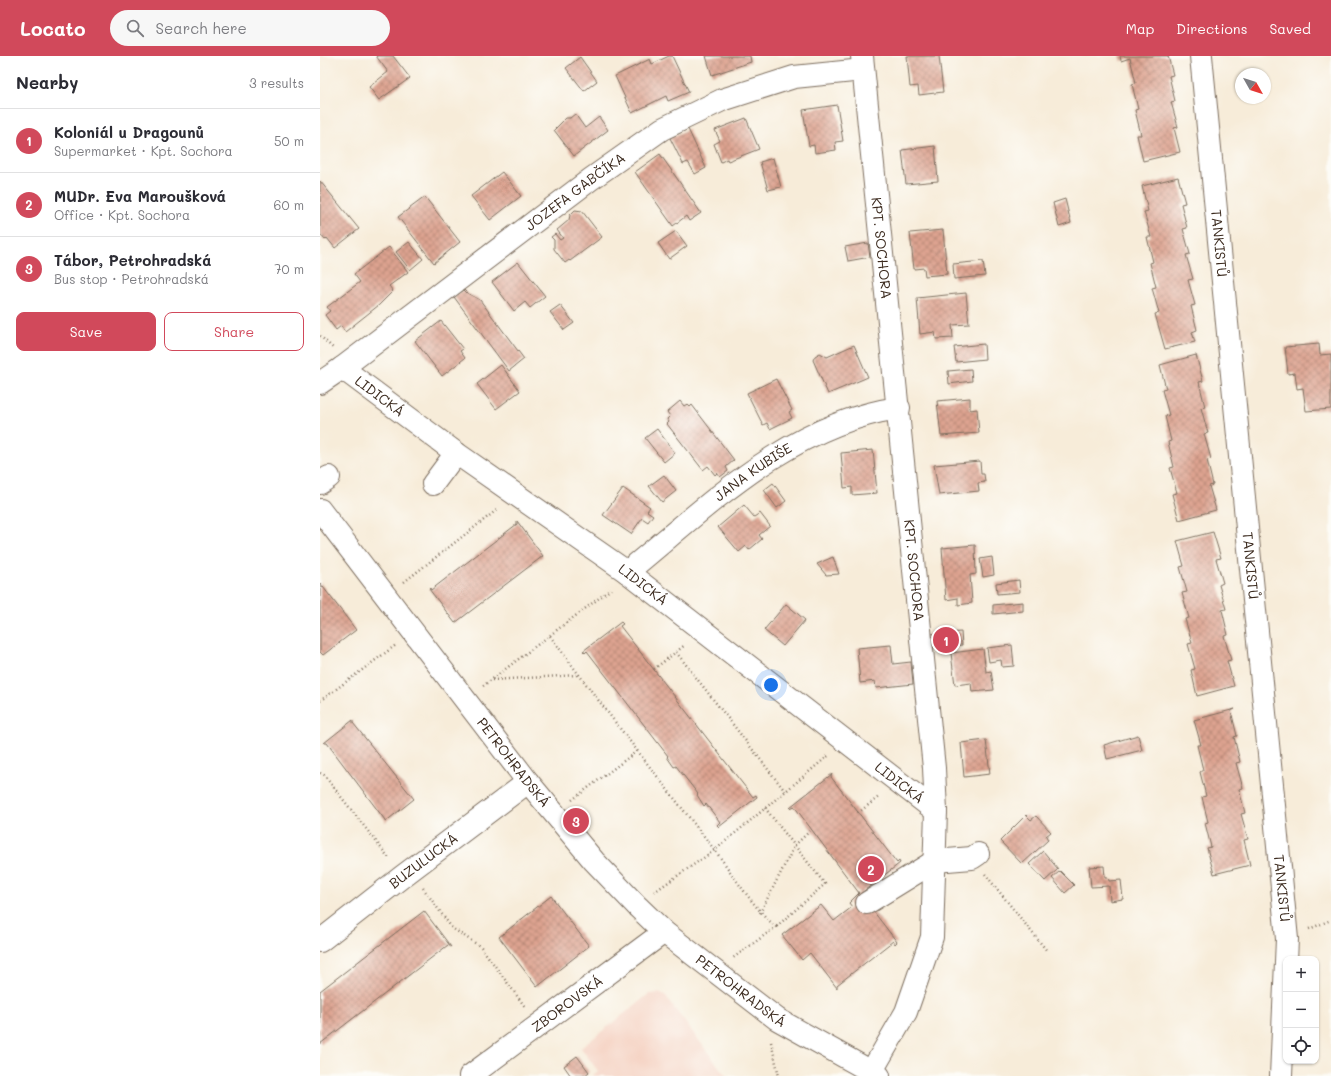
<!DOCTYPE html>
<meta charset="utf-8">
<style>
body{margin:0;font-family:Mali,sans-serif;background:#f7f7f7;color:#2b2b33}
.controls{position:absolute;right:12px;bottom:12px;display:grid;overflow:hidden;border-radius:8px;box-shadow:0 1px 3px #0004}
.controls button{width:36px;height:36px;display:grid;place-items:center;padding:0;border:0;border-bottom:1px solid #e1e1e2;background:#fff;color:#2b2b33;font:20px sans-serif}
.compass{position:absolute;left:915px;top:12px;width:36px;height:36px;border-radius:50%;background:#fff;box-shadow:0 1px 3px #0004;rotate:129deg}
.you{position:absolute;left:451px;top:629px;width:14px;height:14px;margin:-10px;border:3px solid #fff;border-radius:50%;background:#1a73e8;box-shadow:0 0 0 6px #1a73e833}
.badge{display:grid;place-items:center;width:26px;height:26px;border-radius:50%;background:#d1495b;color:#fff;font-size:13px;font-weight:700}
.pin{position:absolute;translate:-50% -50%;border:2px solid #fff;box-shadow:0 1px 4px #0006}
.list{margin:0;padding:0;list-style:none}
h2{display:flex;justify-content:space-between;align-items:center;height:52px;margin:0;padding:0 16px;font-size:17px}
h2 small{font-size:13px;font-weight:400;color:#7c7c81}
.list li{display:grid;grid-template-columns:26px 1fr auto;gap:12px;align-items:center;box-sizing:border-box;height:64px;padding:0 16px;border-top:1px solid #e1e1e2}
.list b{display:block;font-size:15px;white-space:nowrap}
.list p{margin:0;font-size:13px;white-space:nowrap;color:#7c7c81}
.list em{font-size:13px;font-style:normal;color:#7c7c81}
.actions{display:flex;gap:8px;padding:12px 16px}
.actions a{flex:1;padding:9px 0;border:1px solid #d1495b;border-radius:8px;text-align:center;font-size:14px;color:#d1495b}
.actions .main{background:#d1495b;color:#fff}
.icon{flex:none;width:22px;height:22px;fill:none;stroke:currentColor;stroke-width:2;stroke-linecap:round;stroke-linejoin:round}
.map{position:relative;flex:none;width:1011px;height:1020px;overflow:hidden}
header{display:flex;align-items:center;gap:24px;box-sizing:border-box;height:56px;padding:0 20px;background:#d1495b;color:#fff}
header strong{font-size:19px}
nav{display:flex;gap:22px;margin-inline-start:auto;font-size:14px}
.search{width:280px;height:36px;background:#f7f7f7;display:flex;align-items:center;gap:10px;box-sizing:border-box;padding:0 14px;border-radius:22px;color:#7c7c81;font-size:15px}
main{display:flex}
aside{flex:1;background:#fff}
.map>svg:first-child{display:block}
</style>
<header>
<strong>Locato</strong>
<div class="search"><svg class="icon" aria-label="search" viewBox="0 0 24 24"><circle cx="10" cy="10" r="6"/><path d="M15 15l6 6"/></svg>Search here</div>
<nav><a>Map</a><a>Directions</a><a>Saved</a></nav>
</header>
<main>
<aside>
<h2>Nearby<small>3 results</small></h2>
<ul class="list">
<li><span class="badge">1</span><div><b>Koloniál u Dragounů</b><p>Supermarket · Kpt. Sochora</p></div><em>50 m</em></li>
<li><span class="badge">2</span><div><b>MUDr. Eva Maroušková</b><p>Office · Kpt. Sochora</p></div><em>60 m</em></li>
<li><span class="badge">3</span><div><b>Tábor, Petrohradská</b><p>Bus stop · Petrohradská</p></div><em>70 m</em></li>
</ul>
<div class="actions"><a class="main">Save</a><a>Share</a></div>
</aside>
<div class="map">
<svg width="1011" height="1020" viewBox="0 0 1011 1020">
<defs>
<pattern id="building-cross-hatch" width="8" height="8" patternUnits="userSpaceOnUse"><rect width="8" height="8" fill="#dda390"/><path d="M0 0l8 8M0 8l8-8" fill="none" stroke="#b48575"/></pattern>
</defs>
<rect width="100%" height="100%" fill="#fdfcf7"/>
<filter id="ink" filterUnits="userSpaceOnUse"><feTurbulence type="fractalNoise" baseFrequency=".025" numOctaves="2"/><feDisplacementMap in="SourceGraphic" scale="8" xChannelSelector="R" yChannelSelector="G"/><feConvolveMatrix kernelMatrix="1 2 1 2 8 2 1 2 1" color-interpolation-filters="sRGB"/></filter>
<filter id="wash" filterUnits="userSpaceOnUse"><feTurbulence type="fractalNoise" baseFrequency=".012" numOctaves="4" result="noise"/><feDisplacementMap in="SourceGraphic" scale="16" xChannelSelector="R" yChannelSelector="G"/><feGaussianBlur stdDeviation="0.9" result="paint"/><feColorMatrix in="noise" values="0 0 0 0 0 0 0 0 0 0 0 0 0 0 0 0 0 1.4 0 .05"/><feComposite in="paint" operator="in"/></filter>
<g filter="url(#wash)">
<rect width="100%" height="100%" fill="#f7ecd9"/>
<polygon fill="#f5d2c2" points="339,937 345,940 406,1020 272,1020 278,1015 261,992 329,938"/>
<g id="blocks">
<g fill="url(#building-cross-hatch)">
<polygon points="56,0 73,0 90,22 59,44 49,31 68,16"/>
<polygon points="349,0 352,0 369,36 348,45 346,40 312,57 295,20 330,3 332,8"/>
<polygon points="386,0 430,0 431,6 392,19"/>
<polygon points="587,0 619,0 623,36 599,39 598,30 590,31"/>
<polygon points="800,0 848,0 853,19 849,20 855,45 851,46 858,71 854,72 860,96 823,105 817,79 821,79 815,54 818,53 812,28 816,27 810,2 801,5"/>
<polygon points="260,1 277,25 264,35 246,12"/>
<polygon points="517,49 523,85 515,86 516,94 495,97 494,89 489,90 483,54"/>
<polygon points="255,58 265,72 279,61 288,74 254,100 234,74 246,62 250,62"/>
<polygon points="426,62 439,93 408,105 407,103 401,106 394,88 400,85 395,74"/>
<polygon points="368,73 386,112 375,118 368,106 363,108 350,82"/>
<polygon points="615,90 618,125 586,128 582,94"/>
<polygon points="340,98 381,157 369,165 366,160 353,170 315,116"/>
<polygon points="453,102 461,131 448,134 440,106"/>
<polygon points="182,116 201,140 170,164 151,140"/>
<polygon points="858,121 865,147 861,148 867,172 863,173 870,198 866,199 873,223 868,224 875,249 871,250 877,274 872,276 875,286 845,293 835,258 839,257 832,232 836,231 830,207 833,206 827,181 831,181 824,156 828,155 822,130"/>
<polygon points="0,125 39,173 15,192 7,182 5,184 0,178"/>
<polygon points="105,141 140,186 114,207 78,161"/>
<polygon points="745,143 751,167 739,171 733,147"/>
<polygon points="255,154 262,155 282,181 250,205 249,204 245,207 234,193 234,184 231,181 235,178 240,184 243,182 237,174 249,164 250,159"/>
<polygon points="623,174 627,218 605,220 604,212 594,213 590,177"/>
<polygon points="356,175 367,190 349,203 338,187"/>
<polygon points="89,186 103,203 90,214 76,196"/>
<polygon points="548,187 550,201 528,205 525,191"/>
<polygon points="69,191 88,216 69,230 73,235 59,249 25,276 21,270 16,274 5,259 10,255 7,251 40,226 34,218"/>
<polygon points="663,205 665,220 634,223 633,208"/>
<polygon points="198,206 225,240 210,252 205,246 194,255 172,226"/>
<polygon points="144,234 147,237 160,244 204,303 189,315 134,241"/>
<polygon points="646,237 649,268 632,269 633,282 616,283 615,276 600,278 597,242"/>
<polygon points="240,249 254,267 244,274 230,256"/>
<polygon points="121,265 143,293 140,295 145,302 122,320 95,285"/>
<polygon points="664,288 665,303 636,306 634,291"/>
<polygon points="999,288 1000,299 1011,298 1011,353 986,355 983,332 977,333 975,317 968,318 965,291"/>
<polygon points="534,289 548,321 508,338 493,304 495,300 500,297 507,301"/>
<polygon points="876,299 883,325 879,326 885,351 881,352 888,377 884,378 891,403 887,404 893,429 889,430 896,454 859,464 852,438 857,437 850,412 854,411 848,386 851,385 845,360 849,359 842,334 846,333 840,309"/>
<polygon points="181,309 200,335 176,353 157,328"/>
<polygon points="651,313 652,325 629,328 628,315"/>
<polygon points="456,323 472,354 469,356 472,362 450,373 447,367 443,369 427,337"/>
<polygon points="650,342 650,354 657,353 659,377 621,380 617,345"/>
<polygon points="360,345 364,350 367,348 370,351 372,349 414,404 406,411 408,415 400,421 397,417 395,419 388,410 383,414 347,368 349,366 347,363 350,360 347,356"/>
<polygon points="337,373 355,397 344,406 325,382"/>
<polygon points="553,394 557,437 532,439 532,431 524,432 521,397"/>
<polygon points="660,405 661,418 664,418 665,426 658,427 659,435 619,439 614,409"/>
<polygon points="344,419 356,435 342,446 329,430"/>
<polygon points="453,427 466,445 457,452 444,434"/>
<polygon points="303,432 330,451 327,455 333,459 328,466 322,462 311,478 283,459"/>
<polygon points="424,449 434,461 440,457 450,470 439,479 442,483 429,494 426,490 419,496 398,471"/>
<polygon points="197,465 223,500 135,567 109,533 110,532 111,534 197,468"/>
<polygon points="893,476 901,502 896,503 903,527 899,529 906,553 902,554 908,579 904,580 911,604 907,605 914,630 877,640 871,614 875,613 868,588 872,587 865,563 869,562 862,537 867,536 860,511 864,510 857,485"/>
<polygon points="655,489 656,518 650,519 652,547 638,549 638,542 626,544 622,492"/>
<polygon points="513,501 519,518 506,519 497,508"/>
<polygon points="672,501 674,519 663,521 660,503"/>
<polygon points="699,524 700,536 677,538 676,527"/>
<polygon points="0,527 36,574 3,599 0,596"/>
<polygon points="703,546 703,555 673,558 673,549"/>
<polygon points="466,548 485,564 463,590 444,574"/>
<polygon points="301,566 303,568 300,570 397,695 433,741 436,739 437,741 399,771 397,769 400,766 386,748 384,750 377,739 378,738 356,710 354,711 347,701 348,700 267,595 265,597 263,595"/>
<polygon points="641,576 642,589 611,591 610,578"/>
<polygon points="571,589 573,608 591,606 593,628 556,632 555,625 540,627 537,592"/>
<polygon points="692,589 694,610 682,611 681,604 669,606 667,592"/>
<polygon points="663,593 666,616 671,615 674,634 652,636 651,627 635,629 631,597"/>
<polygon points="915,653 911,655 917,680 914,681 920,706 916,707 923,732 919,733 925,757 921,758 928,783 924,784 930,809 894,818 887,792 891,791 885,767 888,766 882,741 886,740 880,716 883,714 877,689 881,689 874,664"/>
<polygon points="33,664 33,667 94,743 65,766 65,764 7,687 4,687"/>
<polygon points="818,679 822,694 787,703 784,689"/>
<polygon points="666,684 670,718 644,721 641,687"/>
<polygon points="512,718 511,721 577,807 579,805 580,807 540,838 577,886 575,888 573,885 517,929 517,932 490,897 482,904 462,879 501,849 514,865 532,851 529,847 539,837 474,750 471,752 470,751"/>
<polygon points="706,759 711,764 716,760 731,776 726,780 728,784 702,808 680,785"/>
<polygon points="723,795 738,813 725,825 709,808"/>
<polygon points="784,810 785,821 788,821 789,825 801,824 803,843 790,845 789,830 771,831 769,811"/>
<polygon points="740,815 754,829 745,837 732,822"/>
<polygon points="231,840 269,890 217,931 179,881"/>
<polygon points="104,855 131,891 128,889 0,988 0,935"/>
<polygon points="257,1000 269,1016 264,1020 251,1020 244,1010"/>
</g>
</g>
</g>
<g filter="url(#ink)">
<use href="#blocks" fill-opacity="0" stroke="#7d6e5f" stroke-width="1"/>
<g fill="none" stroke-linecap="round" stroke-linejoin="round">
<g stroke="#7d6e5f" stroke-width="24">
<g id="minor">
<path id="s1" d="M 542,0 L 614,712 L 616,755 L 612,881 L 586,956 L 549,1020"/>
<path id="s2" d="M 881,0 L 967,883 L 961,1020"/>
<path id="s3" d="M 22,312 L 136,397 L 307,516 L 616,755"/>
<path id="s4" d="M 0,327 L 22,312 L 271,123 L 342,73 L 402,44 L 474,21 L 543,14"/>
<polyline points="0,427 9,421"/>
<polyline points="113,428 136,397"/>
<path id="s5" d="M 0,454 L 208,726 L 274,805 L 318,851 L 344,876 L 457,963 L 559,1020"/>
<path id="s6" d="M 307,516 C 388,450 470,367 579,352"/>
<polyline points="547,847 615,805 652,802 658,798"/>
<path id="s7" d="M 0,885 L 83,820 L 208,726"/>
<path id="s8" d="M 150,1020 L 344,876"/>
</g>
</g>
<g stroke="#7d6e5f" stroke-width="2.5" stroke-dasharray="1 3" stroke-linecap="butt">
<polyline points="0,280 13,292"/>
<polyline points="84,526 178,453"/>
<path d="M 230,580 C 282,650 336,719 390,788 C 412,816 429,847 456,871 L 413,902"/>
<polyline points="356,596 465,735"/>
<polyline points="334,613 365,589"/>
<polyline points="172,624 258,619"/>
<polyline points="163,630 291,533"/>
<polyline points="0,645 76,589"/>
<polyline points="0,717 4,719 69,802"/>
<polyline points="252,744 317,695"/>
<polyline points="445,752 505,828 456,871"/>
<polyline points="538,757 560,740"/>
<polyline points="665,818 727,895"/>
<polyline points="103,832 132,872 161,891 206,952"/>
<polyline points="334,836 395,794 508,700"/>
<polyline points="440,857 475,789 491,774"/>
<polyline points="989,873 1011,864"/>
<polyline points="451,986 459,1020"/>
</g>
<use href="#minor" stroke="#fff" stroke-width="22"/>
</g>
</g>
<g text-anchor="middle" stroke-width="3" stroke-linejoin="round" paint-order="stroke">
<g font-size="14" fill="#3b2a1e" stroke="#fdfcf7">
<text dy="5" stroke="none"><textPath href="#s4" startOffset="319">JOZEFA GABČÍKA</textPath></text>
<text dy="5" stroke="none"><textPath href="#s2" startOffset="188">TANKISTŮ</textPath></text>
<text dy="5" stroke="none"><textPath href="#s1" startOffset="193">KPT. SOCHORA</textPath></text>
<text dy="5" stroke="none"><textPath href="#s3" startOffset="47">LIDICKÁ</textPath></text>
<text dy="5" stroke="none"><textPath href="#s6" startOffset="161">JANA KUBIŠE</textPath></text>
<text dy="5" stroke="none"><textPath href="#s2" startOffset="512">TANKISTŮ</textPath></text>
<text dy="5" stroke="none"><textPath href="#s1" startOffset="517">KPT. SOCHORA</textPath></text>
<text dy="5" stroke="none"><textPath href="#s3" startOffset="371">LIDICKÁ</textPath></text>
<text dy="5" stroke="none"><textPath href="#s5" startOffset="318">PETROHRADSKÁ</textPath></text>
<text dy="5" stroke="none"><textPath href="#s3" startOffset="695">LIDICKÁ</textPath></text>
<text dy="5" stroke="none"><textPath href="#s7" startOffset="131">BUZULUCKÁ</textPath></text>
<text dy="5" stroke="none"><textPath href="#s2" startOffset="836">TANKISTŮ</textPath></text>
<text dy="5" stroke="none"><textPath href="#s5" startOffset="642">PETROHRADSKÁ</textPath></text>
<text dy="5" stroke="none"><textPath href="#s8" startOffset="121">ZBOROVSKÁ</textPath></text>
</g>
</g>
</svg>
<div class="controls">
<button>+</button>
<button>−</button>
<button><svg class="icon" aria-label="locate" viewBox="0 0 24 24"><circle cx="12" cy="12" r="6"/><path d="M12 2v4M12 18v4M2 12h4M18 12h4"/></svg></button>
</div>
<svg class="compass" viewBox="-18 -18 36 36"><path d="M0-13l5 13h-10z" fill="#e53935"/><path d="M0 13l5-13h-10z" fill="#7c7c81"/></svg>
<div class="you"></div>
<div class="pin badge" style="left:626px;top:584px">1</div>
<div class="pin badge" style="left:551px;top:813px">2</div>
<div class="pin badge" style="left:256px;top:765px">3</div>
</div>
</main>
